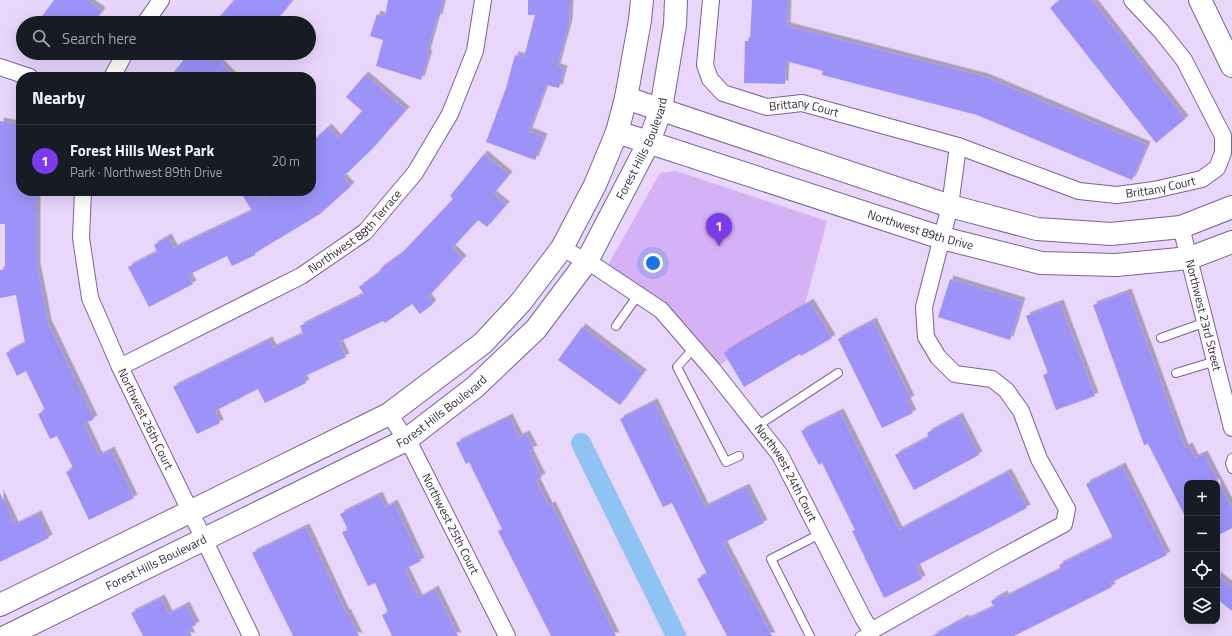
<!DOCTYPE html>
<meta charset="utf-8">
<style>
body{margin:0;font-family:"Titillium Web",sans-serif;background:#242831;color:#f1f3f6}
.controls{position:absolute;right:12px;bottom:12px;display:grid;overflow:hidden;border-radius:8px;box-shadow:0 4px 16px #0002}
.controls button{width:36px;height:36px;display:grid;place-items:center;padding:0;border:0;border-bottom:1px solid #363941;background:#171b24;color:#f1f3f6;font:20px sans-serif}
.you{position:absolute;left:653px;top:263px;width:14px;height:14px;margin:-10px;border:3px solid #fff;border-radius:50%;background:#1a73e8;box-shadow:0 0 0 6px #1a73e833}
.badge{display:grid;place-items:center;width:26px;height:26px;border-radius:50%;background:#7c3aed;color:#fff;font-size:13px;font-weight:700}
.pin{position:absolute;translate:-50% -33px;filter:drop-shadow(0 1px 2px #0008)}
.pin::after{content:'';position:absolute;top:21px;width:14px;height:12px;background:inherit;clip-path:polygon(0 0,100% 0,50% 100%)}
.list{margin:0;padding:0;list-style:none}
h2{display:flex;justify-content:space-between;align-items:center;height:52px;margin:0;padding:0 16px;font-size:17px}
h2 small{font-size:13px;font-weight:400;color:#9ea1a6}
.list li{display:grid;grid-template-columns:26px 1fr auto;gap:12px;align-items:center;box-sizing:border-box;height:72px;padding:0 16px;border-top:1px solid #363941}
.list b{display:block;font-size:15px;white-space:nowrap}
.list p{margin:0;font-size:13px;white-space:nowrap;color:#9ea1a6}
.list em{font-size:13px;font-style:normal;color:#9ea1a6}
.icon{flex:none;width:22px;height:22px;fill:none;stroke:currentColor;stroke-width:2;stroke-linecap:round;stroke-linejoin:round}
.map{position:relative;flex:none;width:1232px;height:636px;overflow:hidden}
.search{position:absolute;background:#171b24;box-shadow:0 4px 16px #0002;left:16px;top:16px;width:300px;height:44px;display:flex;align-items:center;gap:10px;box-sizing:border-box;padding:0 14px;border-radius:22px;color:#9ea1a6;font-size:15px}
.panel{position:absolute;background:#171b24;box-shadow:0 4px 16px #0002;left:16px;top:72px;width:300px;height:124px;border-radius:16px}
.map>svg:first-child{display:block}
</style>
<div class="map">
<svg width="1232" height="636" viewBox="0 0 1232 636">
<defs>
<filter id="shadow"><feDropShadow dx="3.5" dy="-3.5" stdDeviation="0" flood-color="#0004"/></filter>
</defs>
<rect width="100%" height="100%" fill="#e8d6fb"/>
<polygon fill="#d4b2f5" points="676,171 827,221 805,304 713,370 661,310 604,272 660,173"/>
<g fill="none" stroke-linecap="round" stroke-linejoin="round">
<polyline stroke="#8fc3f4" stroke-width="20" points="581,443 676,636"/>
</g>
<g fill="#9d92f8" filter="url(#shadow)">
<polygon points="54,0 87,0 102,11 93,23 37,23"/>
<polygon points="234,0 293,0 274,23 214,23"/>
<polygon points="388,0 443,0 439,18 437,17 427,53 429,53 421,80 376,66 383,40 370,36 377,14 385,17"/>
<polygon points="528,0 570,0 569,22 557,67 564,69 559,88 546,85 529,131 544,137 535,160 486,142 506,88 515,55 524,57 535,15 528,15"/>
<polygon points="752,0 788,0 787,26 985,77 1147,145 1132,180 977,115 822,75 823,71 786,61 785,84 744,83 745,41 750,41"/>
<polygon points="1060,0 1092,0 1185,119 1156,143 1050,8"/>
<polygon points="189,53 230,53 221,64 234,77 170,77"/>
<polygon points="365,75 406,110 372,149 343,177 351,186 320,214 255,253 255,255 232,266 227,256 188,275 193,284 149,307 128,267 157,252 154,245 168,237 174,248 252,211 240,191 260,191 264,199 277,191 311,191 311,143 328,127 338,138 362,111 346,97"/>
<polygon points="0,121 21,125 21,193 37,193 37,266 48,323 94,419 84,424 99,456 111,450 134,498 89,520 66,472 73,468 57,436 50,439 38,414 45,410 26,371 17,376 6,353 25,343 16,295 0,298 0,270 5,269 5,224 0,224"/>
<polygon points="484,154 509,175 493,194 506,205 487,227 478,220 452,248 463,259 428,297 433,304 420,314 412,304 385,323 383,321 339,342 346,357 303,377 306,383 265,403 258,389 215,411 220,423 197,434 173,387 269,340 273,348 303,334 300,326 364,294 359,287 381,271 380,269 402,253 453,199 450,196"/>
<polygon points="950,279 1022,301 1010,340 938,317"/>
<polygon points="1128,292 1185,448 1189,446 1195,458 1204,454 1232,508 1232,528 1217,536 1217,483 1187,483 1187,520 1148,444 1144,445 1093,305"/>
<polygon points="810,302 832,338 801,356 800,354 744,387 724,353"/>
<polygon points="1060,303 1095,396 1056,410 1043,375 1048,373 1026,316"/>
<polygon points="873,321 911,399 907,401 913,413 882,428 838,339"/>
<polygon points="582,327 643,373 620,405 558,360"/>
<polygon points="654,402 705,507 746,487 764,523 723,543 772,636 727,636 697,579 707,574 672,503 663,507 620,419"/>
<polygon points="840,412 899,530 1008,472 1027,508 916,566 922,579 884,598 852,531 855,530 822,463 819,465 801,431"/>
<polygon points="959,416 979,455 914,490 895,455 929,437 927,433"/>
<polygon points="509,417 519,437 526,434 534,449 529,451 542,477 536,480 549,506 552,505 616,636 551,636 508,551 498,531 502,529 469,462 466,464 456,443"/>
<polygon points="1122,466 1167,555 1110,583 1112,587 1014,636 932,636 965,618 966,620 994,607 991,601 1004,594 1005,597 1061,569 1059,565 1113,538 1086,484"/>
<polygon points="0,493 15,525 38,514 49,538 0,562"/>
<polygon points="379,495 385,508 394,503 421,561 405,569 419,598 435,589 458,636 392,636 382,615 388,612 375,583 368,586 342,532 348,530 340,514"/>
<polygon points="306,527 346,613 347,612 359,636 293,636 252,553"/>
<polygon points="1217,575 1232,587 1232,611 1217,599"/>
<polygon points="161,598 169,614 186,605 196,625 188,629 192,636 143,636 131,613"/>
</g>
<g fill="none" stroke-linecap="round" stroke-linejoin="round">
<g stroke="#7d6197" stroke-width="10">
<g id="lane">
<polyline points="616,326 638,295"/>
<polyline points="1161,338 1206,322"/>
<polyline points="694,348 677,367 726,462 739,456"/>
<polyline points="1176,373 1216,361"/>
<polyline points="757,426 838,373"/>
<polyline points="1232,458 1230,463 1232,469"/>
<polyline points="810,636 771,559 820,534"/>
<polyline points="860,636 871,631"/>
</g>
</g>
<g stroke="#7d6197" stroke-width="18">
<g id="street">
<path id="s1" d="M 711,0 L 705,65 L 710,79 L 723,93 L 767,107 L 802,103 L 958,146 L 1079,191 L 1117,195 L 1154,190 L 1202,179 L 1217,168 L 1223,153 L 1223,136 L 1184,60 L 1161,31 L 1132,0"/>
<polyline points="145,23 161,0"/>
<polyline points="0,67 30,77"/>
<polyline points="112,77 125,53"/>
<path id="s2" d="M 83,191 L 81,238 L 90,298 L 120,367 L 251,636"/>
<path id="s3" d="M 1181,227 L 1232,428"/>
<path id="s4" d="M 562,248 L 598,268 L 661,310 L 713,370 L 780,455 L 863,618 L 871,631 L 997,560 L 1064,524 L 1067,509 L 1039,459 L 1021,411 L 1006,390 L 992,379 L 955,374 L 938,357 L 926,337 L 924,307 L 950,206 L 958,146"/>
<path id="s5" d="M 120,367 L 301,276 L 365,232 L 415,173 L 450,114 L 475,51 L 483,0"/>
<path id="s6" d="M 389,414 L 413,450 L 507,636"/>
</g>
</g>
<g stroke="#7d6197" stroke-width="24">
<g id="secondary">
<polyline points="1200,0 1232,66"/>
<polyline points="626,98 950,206 1037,229 1111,234 1181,227 1232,207"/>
<path id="s7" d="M 617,132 L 942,238 L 1041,263 L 1116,265 L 1190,258 L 1232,242"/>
<polyline points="0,605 389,414 483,343 521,302 562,248 595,185 617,132 626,98 640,20 642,0"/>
<path id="s8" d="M 7,636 L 406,440 L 475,387 L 536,329 L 587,261 L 649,142 L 661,109 L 675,25 L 676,0"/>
</g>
</g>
<use href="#lane" stroke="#fff" stroke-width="8"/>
<use href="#street" stroke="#fff" stroke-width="16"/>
<use href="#secondary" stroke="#fff" stroke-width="22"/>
</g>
<g text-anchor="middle" stroke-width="4" stroke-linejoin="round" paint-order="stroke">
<g font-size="12" fill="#33273e" stroke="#fff">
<text dy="4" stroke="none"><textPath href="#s1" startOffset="183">Brittany Court</textPath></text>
<text dy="4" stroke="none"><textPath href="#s8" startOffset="826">Forest Hills Boulevard</textPath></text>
<text dy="4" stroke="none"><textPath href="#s1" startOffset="554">Brittany Court</textPath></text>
<text dy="4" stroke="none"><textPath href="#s5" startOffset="273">Northwest 88th Terrace</textPath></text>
<text dy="4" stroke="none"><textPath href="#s7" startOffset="319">Northwest 89th Drive</textPath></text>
<text dy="4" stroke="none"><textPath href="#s3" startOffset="91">Northwest 23rd Street</textPath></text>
<text dy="4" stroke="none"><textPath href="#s8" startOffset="490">Forest Hills Boulevard</textPath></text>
<text dy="4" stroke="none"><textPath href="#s2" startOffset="241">Northwest 26th Court</textPath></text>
<text dy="4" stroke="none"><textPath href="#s4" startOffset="323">Northwest 24th Court</textPath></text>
<text dy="4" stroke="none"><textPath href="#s6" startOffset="126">Northwest 25th Court</textPath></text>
<text dy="4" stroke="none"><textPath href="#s8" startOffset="166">Forest Hills Boulevard</textPath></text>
</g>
</g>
</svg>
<div class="controls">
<button>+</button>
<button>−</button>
<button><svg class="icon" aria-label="locate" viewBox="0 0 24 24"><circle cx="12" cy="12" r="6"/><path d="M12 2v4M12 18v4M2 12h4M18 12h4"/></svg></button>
<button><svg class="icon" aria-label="layers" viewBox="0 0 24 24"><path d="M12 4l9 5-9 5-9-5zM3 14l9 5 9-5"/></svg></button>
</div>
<div class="you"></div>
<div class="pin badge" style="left:719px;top:246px">1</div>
<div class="search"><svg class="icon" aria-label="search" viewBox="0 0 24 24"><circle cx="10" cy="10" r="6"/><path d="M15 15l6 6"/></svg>Search here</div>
<section class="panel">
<h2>Nearby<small></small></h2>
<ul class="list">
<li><span class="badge">1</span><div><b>Forest Hills West Park</b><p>Park · Northwest 89th Drive</p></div><em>20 m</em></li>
</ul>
</section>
</div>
